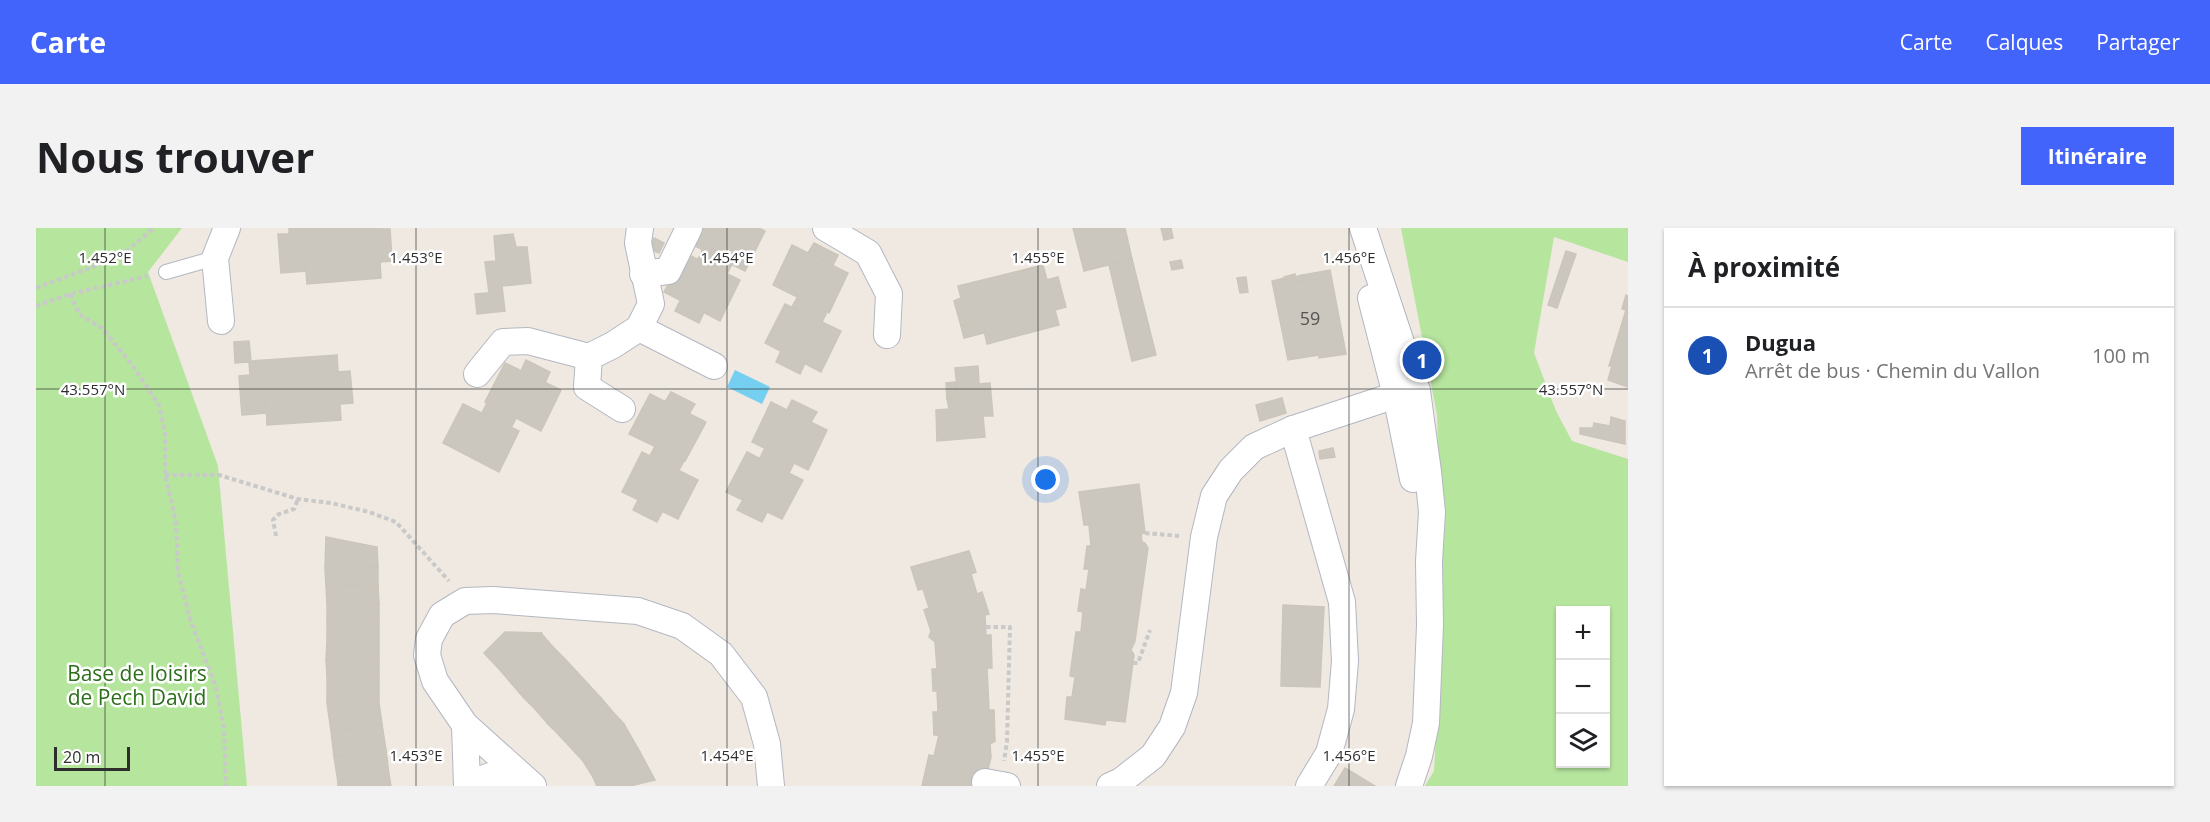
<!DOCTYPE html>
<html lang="fr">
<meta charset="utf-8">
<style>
body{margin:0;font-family:"Open Sans",sans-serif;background:#f2f2f2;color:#202124}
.controls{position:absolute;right:18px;bottom:18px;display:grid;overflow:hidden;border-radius:0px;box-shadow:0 2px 4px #0004}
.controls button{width:54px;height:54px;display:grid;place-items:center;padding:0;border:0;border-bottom:2px solid #e0e0e0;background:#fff;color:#202124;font:30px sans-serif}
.scale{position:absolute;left:18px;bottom:15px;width:76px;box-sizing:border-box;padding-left:6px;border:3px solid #2e2e2e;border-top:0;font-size:16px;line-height:21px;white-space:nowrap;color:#2e2e2e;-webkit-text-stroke:4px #fff;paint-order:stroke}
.you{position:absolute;left:1010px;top:252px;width:21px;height:21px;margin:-15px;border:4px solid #fff;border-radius:50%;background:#1a73e8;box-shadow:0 0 0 9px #1a73e833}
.badge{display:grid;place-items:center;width:39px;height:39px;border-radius:50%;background:#4264fb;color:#fff;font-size:20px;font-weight:700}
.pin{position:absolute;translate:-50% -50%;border:3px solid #fff;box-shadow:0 2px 6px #0006}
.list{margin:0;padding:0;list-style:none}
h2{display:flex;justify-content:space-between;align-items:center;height:78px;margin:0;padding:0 24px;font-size:26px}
h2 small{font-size:20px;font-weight:400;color:#757577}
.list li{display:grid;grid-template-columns:39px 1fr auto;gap:18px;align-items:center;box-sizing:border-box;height:96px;padding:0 24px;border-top:2px solid #e0e0e0}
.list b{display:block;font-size:22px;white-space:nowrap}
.list p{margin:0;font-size:20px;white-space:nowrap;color:#757577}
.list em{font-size:20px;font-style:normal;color:#757577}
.icon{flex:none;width:33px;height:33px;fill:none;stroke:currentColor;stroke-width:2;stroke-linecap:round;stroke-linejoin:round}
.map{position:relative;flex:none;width:1592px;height:558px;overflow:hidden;border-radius:0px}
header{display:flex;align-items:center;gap:36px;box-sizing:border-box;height:84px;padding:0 30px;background:#4264fb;color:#fff}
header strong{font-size:28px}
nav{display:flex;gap:33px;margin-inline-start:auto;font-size:21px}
.intro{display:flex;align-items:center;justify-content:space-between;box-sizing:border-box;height:144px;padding:0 36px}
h1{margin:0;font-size:42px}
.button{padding:15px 27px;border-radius:0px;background:#4264fb;color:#fff;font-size:21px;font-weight:700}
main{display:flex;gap:36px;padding:0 36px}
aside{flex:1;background:#fff;border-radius:0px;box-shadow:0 2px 4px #0004}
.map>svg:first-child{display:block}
</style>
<header>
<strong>Carte</strong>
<nav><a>Carte</a><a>Calques</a><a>Partager</a></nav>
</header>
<div class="intro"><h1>Nous trouver</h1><a class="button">Itinéraire</a></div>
<main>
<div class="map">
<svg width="1592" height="558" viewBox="0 0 1592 558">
<rect width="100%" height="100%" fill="#efe9e1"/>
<g fill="#b6e59e" fill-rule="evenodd">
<polygon points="0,0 146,0 112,44 182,238 211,558 0,558"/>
<path d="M 1365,0 L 1592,0 L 1592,34 L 1518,9 L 1498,125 L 1520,183 L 1536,213 L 1592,231 L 1592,558 L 1389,558 L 1398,543 L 1407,389 L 1401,187 ZM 1524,382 L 1570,382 L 1570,536 L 1524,536 Z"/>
</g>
<polygon fill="#75cff0" points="699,142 734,159 726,176 691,159"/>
<g fill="#cbc7bf" stroke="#cbc5ba" stroke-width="1.5">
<polygon points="253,0 354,1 356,33 344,34 345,50 271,56 269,31 244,33 242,6 253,6"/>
<polygon points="661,0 723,0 729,3 709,43 653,15"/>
<polygon points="1037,0 1089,0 1096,31 1048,43"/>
<polygon points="1125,0 1135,0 1137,10 1128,12"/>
<polygon points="477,6 480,19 491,19 495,55 466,58 466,64 453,65 449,34 460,33 458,8"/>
<polygon points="618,10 628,15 623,25 612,20"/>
<polygon points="778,15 802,27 797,37 772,25"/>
<polygon points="756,17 812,45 793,85 737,57"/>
<polygon points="667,21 696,36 691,46 662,31"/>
<polygon points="1530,23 1540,26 1521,80 1512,77"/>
<polygon points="649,25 704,52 684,93 628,64"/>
<polygon points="269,31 270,43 245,45 244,33"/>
<polygon points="1096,31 1120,127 1096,133 1073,37"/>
<polygon points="1145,32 1147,40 1136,42 1134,34"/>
<polygon points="1007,37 1011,52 1022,49 1030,79 1019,82 1023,97 951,116 946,93 925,98 918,73 925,70 922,58"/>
<polygon points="1294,42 1310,126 1283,130 1283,127 1252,132 1236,53 1249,50 1250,57 1267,53 1266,47"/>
<polygon points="1259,46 1259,49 1266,47 1267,53 1250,57 1248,49"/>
<polygon points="1210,49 1212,64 1204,65 1201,50"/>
<polygon points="466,58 469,83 441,86 439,66 466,64"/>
<polygon points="1590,67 1592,68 1592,159 1572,152 1576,138 1573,138 1590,82 1586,81"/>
<polygon points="761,70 791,84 786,94 756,79"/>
<polygon points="644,73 668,84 663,95 639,83"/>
<polygon points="749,76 805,103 785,144 729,115"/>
<polygon points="946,93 948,105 928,110 925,98"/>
<polygon points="213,113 215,133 301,127 302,144 314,143 317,175 304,176 305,192 231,197 230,173 205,175 203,148 214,147 213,134 199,135 198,114"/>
<polygon points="745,123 769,135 764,146 740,134"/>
<polygon points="490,132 514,144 509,155 485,143"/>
<polygon points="469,135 525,162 505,203 449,174"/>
<polygon points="942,138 943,156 954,155 957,188 947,188 949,209 901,213 900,182 913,181 911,171 922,170 919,140"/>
<polygon points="920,154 922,170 911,171 910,155"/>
<polygon points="635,164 659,176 653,186 629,174"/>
<polygon points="614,166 670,194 649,233 593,206"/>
<polygon points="1246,170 1250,185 1224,193 1220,177"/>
<polygon points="756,172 781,184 775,194 751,182"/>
<polygon points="230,173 231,185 206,187 205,175"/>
<polygon points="735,174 791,202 772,242 716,214"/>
<polygon points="451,175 480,190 475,200 446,185"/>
<polygon points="427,176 483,203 463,244 407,215"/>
<polygon points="1575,189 1589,193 1589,216 1544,206 1544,200 1557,200 1558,195 1574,198"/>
<polygon points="619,218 648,233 643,242 614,228"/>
<polygon points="729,220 758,235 753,245 724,230"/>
<polygon points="1297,220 1299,229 1284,231 1283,223"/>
<polygon points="606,224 662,252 642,291 586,264"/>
<polygon points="711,224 767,252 746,291 690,264"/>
<polygon points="1103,256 1109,305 1105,306 1106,314 1109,315 1112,320 1099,413 1095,422 1098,427 1089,494 1070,492 1069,497 1029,491 1031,469 1036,469 1039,449 1034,448 1040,404 1045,404 1047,384 1042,383 1045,361 1050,362 1053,341 1048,341 1051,318 1055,318 1053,297 1048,297 1043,264"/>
<polygon points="602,272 626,284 621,294 597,282"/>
<polygon points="707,272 731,284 726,294 701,282"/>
<polygon points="290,309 341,319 342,339 289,340"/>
<polygon points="933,323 940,344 935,346 941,366 946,364 953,386 949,387 950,407 955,407 956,440 951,440 953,482 958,482 959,513 954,516 955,529 948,558 886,558 893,527 898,528 903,507 898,507 897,484 902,484 901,463 897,463 896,441 901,441 899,414 893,409 895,403 888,382 893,380 887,361 882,362 875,339"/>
<polygon points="342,339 342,357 290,358 289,340"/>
<polygon points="342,357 343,376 291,376 290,358"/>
<rect x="291" y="376" width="52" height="18"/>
<polygon points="1247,377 1288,379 1284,459 1245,458"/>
<rect x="291" y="394" width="52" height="18"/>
<polygon points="469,404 505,405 464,442 448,425"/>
<polygon points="505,405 516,418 475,455 464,442"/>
<polygon points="291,412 343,412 343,431 290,431"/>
<polygon points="516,418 528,430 487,469 475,455"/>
<polygon points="528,430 541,444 499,481 487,469"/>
<polygon points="290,431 343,431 343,448 291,448"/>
<polygon points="541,444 553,457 511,495 499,481"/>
<rect x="291" y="448" width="52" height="27"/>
<polygon points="553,457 565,470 523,507 511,495"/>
<polygon points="565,470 576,483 535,520 523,507"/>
<polygon points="291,475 343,475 346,496 295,503"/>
<polygon points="576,483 588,496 547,533 535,520"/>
<polygon points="346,496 350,522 298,529 295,503"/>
<polygon points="588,496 604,524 557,549 547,533"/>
<polygon points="350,522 353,547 302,554 298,529"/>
<polygon points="604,524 619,552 594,558 561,558 557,549"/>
<polygon points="1309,540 1339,558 1298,558"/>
<polygon points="353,547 355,558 302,558 302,554"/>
</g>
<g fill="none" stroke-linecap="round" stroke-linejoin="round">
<g stroke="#b4b7c1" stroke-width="16">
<polyline id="lane" points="130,44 179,30"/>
</g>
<g stroke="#b4b7c1" stroke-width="28">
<g id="street">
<polyline points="790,0 832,25 853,66 851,107"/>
<polyline points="1327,0 1381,163 1392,244 1396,284 1393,333 1394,397 1390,495 1383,528 1373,558"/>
<polyline points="607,46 632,43 653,0"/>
<polyline points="1335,70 1360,167 1377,251"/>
<polyline points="185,93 179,30 191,0"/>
<polyline points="603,100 678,138"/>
<polyline points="553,129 551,159 586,181"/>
<polyline points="441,146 467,114 492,113 553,129 577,117 603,100 615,76 602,15 604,0"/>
<polyline points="1257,201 1306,374 1309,433 1305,481 1293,525 1273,558"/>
<polyline points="429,497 431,558"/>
<polyline points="949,554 971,558"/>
<path d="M 435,558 C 452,545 467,544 487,551"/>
<polyline points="497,558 429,497 399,453 391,427 393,411 406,387 429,373 457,372 602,383 646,398 685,426 718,469 731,516 735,558"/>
<polyline points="1074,558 1085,553 1117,528 1136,499 1148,465 1168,309 1178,268 1195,242 1218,219 1257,201 1360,167 1381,163"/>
</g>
</g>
<g stroke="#c9c9c9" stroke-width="4" stroke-dasharray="4.5 3" stroke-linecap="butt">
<polyline points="0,60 83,29 118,0"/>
<polyline points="34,66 43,86 66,100 97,138 123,177 129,205 129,247 140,294 142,344 155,394 180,459 188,501 190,558"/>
<polyline points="0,78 34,66 112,48"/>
<polyline points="129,247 183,247 262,271 295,275 333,284 360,294 413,353"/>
<polyline points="1109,305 1143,308"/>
<polyline points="240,308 237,292 243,286 258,281 262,271"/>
<polyline points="950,399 974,399 971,514 968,533"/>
<polyline points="1097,435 1102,435 1114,402"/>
</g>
<use href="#lane" stroke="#fff" stroke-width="14"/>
<use href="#street" stroke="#fff" stroke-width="26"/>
</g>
<path fill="none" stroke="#2e2e2e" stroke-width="1.5" stroke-opacity="0.45" d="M 69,0 L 69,558M 380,0 L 380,558M 691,0 L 691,558M 1002,0 L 1002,558M 1313,0 L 1313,558M 0,161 L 1592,161"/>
<g text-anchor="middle" stroke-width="5" stroke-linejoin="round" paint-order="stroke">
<g font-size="18" fill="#555452">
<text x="1274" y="97">59</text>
</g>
<g font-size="21" fill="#2c6e1b" stroke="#fff">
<text x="101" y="453">Base de loisirs<tspan x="101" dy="24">de Pech David</tspan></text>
</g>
</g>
<g font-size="15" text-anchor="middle" fill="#2e2e2e" stroke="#fff" stroke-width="5" stroke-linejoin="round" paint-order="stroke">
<text x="69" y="35">1.452°E</text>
<text x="380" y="35">1.453°E</text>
<text x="691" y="35">1.454°E</text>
<text x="1002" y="35">1.455°E</text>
<text x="1313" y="35">1.456°E</text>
<text x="57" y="167">43.557°N</text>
<text x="1535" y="167">43.557°N</text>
<text x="380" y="533">1.453°E</text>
<text x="691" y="533">1.454°E</text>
<text x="1002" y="533">1.455°E</text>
<text x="1313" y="533">1.456°E</text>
</g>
</svg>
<div class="controls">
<button>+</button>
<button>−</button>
<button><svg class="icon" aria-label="layers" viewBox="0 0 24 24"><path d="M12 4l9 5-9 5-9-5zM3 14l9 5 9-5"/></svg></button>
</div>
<div class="scale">20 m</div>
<div class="you"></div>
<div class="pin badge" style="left:1386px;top:132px;background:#1a4fb4">1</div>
</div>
<aside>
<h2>À proximité<small></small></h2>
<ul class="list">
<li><span class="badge" style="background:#1a4fb4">1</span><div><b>Dugua</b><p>Arrêt de bus · Chemin du Vallon</p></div><em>100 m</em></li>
</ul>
</aside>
</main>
